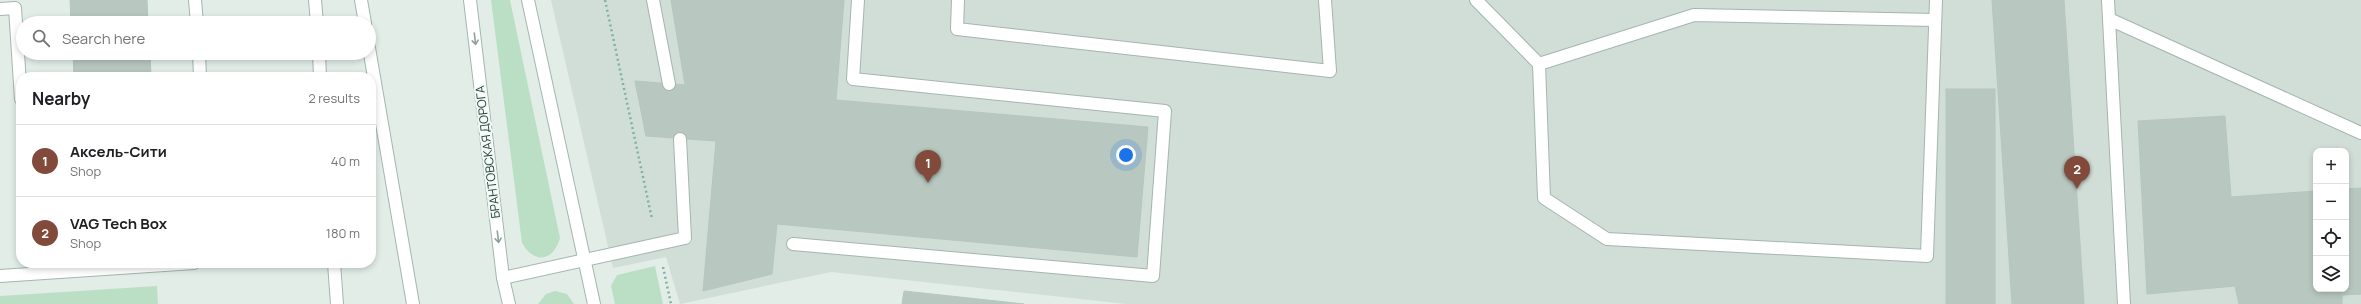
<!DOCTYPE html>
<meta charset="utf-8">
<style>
body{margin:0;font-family:Manrope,sans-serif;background:#f2f2f2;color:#202124}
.controls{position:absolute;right:12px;bottom:12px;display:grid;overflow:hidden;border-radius:8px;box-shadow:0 2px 6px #0003}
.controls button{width:36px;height:36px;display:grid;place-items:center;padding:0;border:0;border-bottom:1px solid #e0e0e0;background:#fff;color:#202124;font:20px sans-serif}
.you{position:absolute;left:1126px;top:155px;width:14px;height:14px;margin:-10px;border:3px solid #fff;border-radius:50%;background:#1a73e8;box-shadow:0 0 0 6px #1a73e833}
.badge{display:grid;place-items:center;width:26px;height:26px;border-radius:50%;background:#824a3a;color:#fff;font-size:13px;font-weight:700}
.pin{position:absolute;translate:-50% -33px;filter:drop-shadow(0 1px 2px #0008)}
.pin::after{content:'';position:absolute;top:21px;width:14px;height:12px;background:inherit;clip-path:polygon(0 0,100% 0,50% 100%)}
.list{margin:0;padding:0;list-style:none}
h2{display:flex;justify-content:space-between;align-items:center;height:52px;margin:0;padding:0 16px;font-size:17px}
h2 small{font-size:13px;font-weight:400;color:#757577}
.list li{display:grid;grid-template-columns:26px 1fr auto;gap:12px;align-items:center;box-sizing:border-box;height:72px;padding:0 16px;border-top:1px solid #e0e0e0}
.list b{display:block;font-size:15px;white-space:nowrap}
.list p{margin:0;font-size:13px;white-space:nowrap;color:#757577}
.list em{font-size:13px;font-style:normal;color:#757577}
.icon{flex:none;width:22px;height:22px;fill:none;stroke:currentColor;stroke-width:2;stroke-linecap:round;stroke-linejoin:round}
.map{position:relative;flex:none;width:2361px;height:304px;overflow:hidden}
.search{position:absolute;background:#fff;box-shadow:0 2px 6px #0003;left:16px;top:16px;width:360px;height:44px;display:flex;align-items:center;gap:10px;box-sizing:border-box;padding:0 14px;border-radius:22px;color:#757577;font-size:15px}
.panel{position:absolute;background:#fff;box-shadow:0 2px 6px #0003;left:16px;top:72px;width:360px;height:196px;border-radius:16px}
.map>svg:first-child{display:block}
</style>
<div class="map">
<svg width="2361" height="304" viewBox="0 0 2361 304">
<rect width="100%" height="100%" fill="#e2ede8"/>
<path fill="#d1ddd7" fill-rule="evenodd" d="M 551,0 L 2361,0 L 2361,304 L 1126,304 L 831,272 L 680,304 L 666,257 L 613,268 ZM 2316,151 L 2346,151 L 2346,289 L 2316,289 Z"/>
<g fill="#badfc4">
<path d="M 491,0 L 510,0 L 560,238 C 553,262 534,264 522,243 Z"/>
<polygon points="655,266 663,304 615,304 611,286 617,275"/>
<polygon points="157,286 158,304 0,304 0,296"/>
<polygon points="555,291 567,294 574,304 538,304 546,294"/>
</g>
<g fill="#b8c8c1" stroke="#b4c7bf">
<polygon points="70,0 147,0 148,23 71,23"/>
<polygon points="671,0 844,0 836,100 1148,127 1137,257 777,224 772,274 703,291 716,141 646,136 635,81 685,85"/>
<polygon points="1992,0 2064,0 2084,304 2012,304"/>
<polygon points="73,53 150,53 151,77 74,77"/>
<rect x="1946" y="89" width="49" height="215"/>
<polygon points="2225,116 2231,197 2316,191 2316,289 2346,289 2346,189 2361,188 2361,294 2342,295 2342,304 2239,304 2235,286 2147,294 2138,121"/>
<polygon points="904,291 1024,304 902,304"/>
</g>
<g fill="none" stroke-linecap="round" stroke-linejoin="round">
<g stroke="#a4b6af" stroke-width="14">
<g id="lane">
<polyline points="195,0 197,23"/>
<polyline points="315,0 317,23"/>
<polyline points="361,0 365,23"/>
<polyline points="528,0 594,304"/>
<polyline points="653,0 669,84"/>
<polyline points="958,0 957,29 1330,71 1325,0"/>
<polyline points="1476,0 1539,64 1694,15 1935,20"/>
<polyline points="2108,0 2124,304"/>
<polyline points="0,9 15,8 21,99"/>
<polyline points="2109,19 2361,133"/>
<polyline points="369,48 413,304"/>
<polyline points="199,53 200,77"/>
<polyline points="319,53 320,77"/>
<polyline points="1539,64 1544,198 1607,239 1927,256 1936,0"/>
<polyline points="793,244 1153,276 1165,111 853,79 858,0"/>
<polyline points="334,263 337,304"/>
<polyline points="0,276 194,263"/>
<polyline points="503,278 685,238 680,139"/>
</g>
</g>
<g stroke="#a4b6af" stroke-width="14">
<polyline id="street" points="470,0 503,278 509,304"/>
</g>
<g stroke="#81b3a3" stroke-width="2.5" stroke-dasharray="2 3" stroke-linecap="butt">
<polyline points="605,0 652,219"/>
<polyline points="663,267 671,304"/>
</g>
<use href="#lane" stroke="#fff" stroke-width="12"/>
<use href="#street" stroke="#fff" stroke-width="12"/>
</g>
<defs><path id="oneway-shaft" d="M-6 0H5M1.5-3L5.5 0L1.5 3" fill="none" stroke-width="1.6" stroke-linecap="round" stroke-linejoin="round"/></defs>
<g stroke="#90a09b">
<use href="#oneway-shaft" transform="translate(475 39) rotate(83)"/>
<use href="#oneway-shaft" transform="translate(498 237) rotate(83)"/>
</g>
<g text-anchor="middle" stroke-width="4" stroke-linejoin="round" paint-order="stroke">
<g font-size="12" fill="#214037" stroke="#f3f9f6">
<text transform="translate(488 152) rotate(-97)" y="4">БРАНТОВСКАЯ ДОРОГА</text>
</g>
</g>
</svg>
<div class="controls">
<button>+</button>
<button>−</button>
<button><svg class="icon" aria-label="locate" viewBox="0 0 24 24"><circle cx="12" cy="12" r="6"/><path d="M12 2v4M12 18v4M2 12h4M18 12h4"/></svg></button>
<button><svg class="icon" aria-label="layers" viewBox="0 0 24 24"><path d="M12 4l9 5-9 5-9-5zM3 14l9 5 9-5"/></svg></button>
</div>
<div class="you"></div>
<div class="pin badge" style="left:928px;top:183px">1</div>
<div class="pin badge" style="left:2077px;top:189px">2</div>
<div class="search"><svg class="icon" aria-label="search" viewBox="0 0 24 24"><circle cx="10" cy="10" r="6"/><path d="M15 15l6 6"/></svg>Search here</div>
<section class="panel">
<h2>Nearby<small>2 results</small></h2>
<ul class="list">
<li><span class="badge">1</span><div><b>Аксель-Сити</b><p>Shop</p></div><em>40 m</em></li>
<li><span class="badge">2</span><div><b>VAG Tech Box</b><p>Shop</p></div><em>180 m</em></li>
</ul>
</section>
</div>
